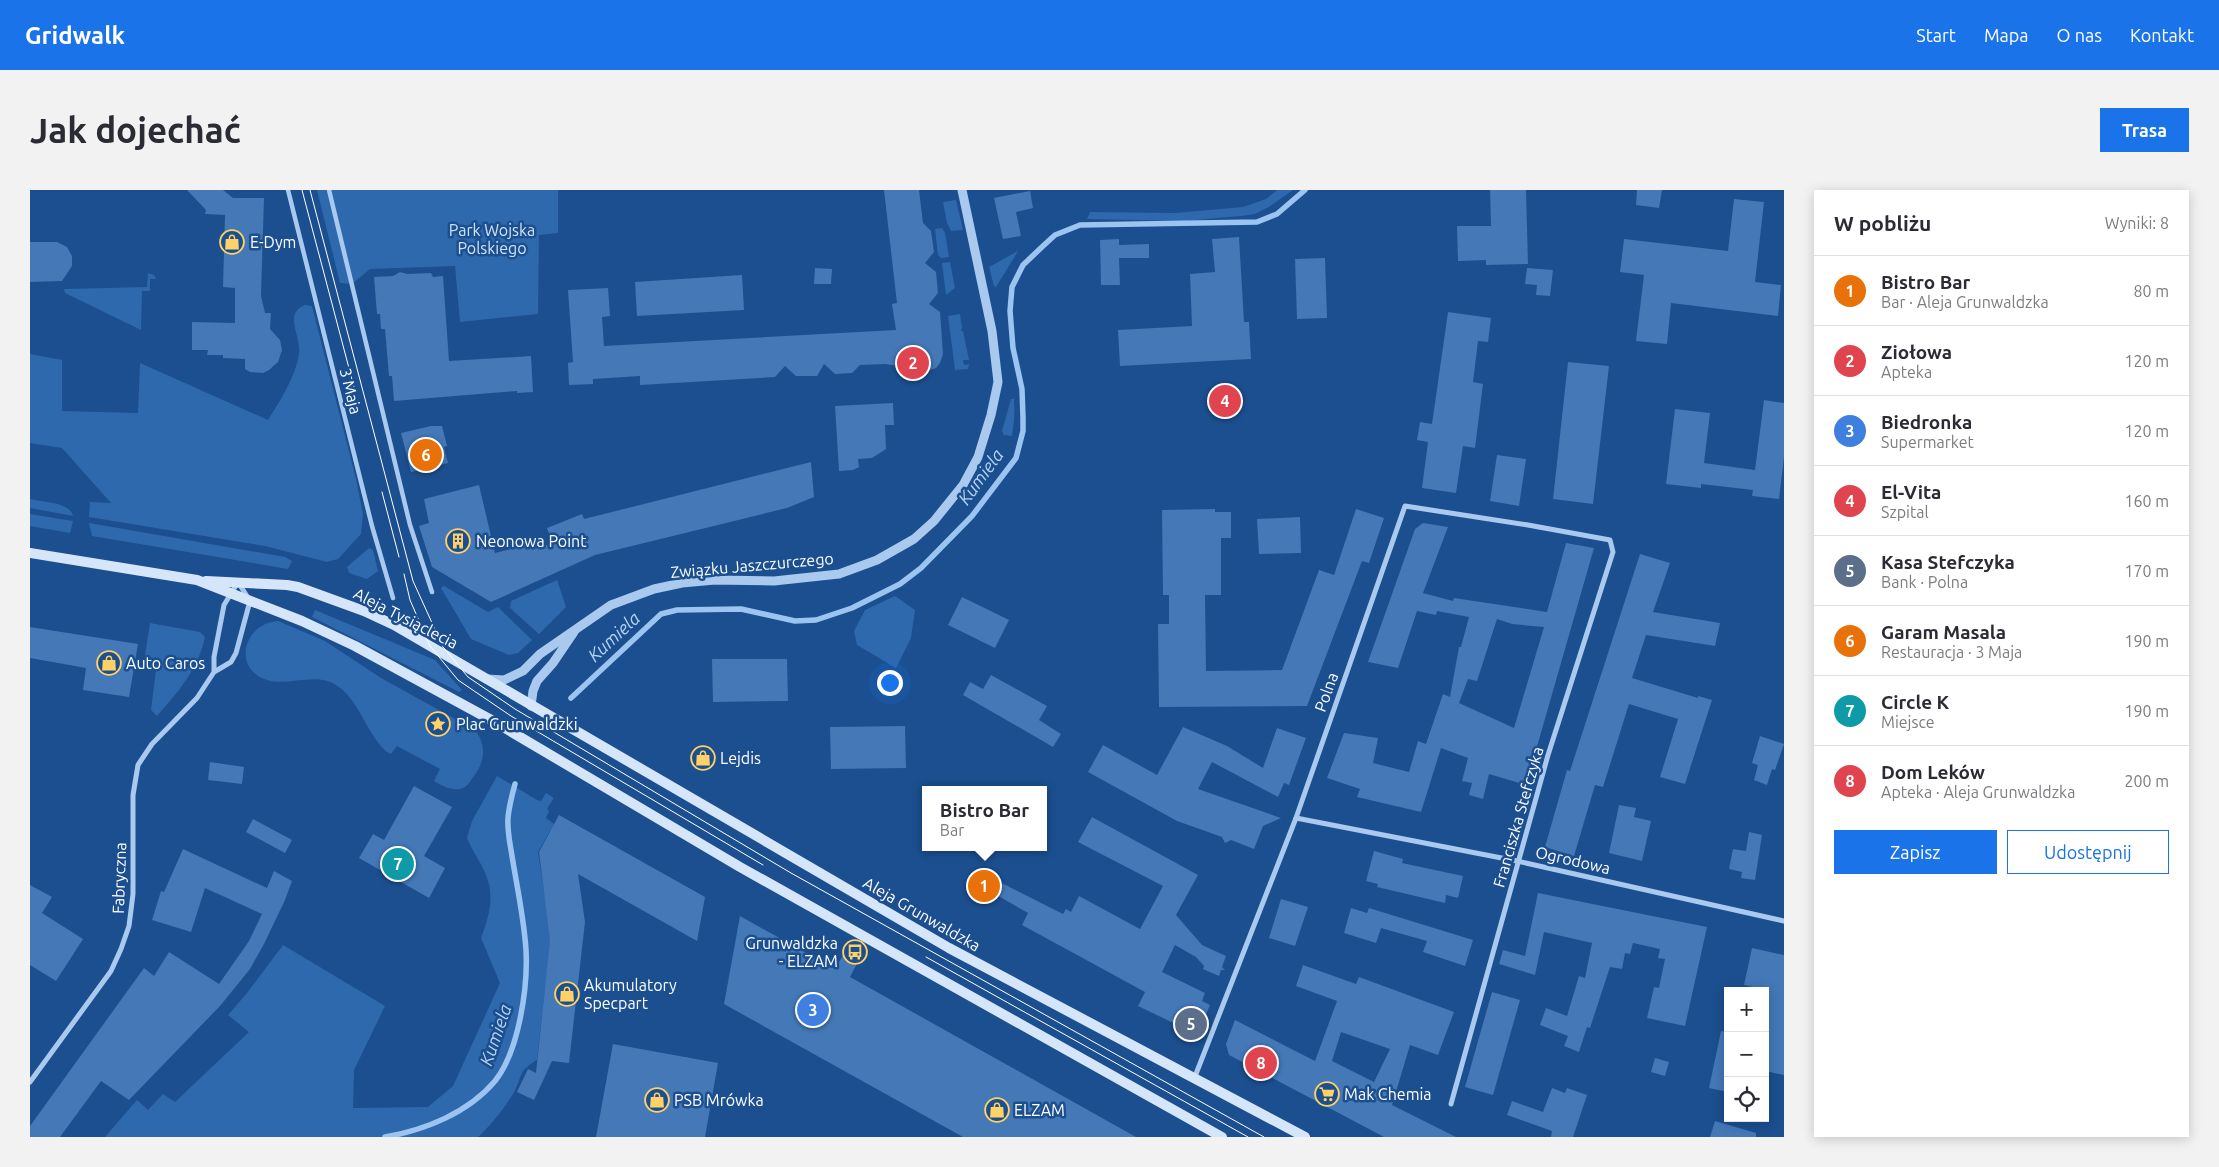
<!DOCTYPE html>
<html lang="pl">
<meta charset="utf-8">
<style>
body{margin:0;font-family:Ubuntu,sans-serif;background:#f2f2f3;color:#2b2b33}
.controls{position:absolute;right:15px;bottom:15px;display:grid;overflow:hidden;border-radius:0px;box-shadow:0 2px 12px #0003}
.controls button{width:45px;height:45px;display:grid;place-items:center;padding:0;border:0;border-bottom:1px solid #e1e1e2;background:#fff;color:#2b2b33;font:25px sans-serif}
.you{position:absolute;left:859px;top:492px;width:18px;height:18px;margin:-12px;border:4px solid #fff;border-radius:50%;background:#1a73e8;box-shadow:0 0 0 8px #1a73e833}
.badge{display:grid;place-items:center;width:32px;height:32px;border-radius:50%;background:#1a73e8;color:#fff;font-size:16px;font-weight:700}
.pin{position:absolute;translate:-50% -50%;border:2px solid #fff;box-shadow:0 1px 5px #0006}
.popup{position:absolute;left:892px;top:596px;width:125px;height:65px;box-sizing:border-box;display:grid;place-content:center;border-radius:0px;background:#fff;filter:drop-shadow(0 1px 4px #0005);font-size:16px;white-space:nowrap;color:#7c7c81}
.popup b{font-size:19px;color:#2b2b33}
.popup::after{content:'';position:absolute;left:50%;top:100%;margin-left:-10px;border:10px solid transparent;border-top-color:#fff}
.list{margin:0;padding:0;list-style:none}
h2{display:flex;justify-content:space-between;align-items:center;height:65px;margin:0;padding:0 20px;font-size:21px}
h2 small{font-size:16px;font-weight:400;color:#7c7c81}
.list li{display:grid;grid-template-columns:32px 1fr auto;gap:15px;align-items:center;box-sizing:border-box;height:70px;padding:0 20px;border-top:1px solid #e1e1e2}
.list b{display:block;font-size:19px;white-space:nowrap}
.list p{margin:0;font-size:16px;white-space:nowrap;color:#7c7c81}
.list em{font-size:16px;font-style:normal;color:#7c7c81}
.actions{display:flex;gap:10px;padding:15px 20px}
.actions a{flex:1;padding:11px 0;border:1px solid #1a73e8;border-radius:0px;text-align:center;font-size:18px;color:#1a73e8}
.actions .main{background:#1a73e8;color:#fff}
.icon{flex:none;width:28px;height:28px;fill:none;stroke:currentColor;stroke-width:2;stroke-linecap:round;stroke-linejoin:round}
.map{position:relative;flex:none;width:1754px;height:947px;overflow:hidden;border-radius:0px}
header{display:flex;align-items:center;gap:30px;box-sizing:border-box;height:70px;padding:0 25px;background:#1a73e8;color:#fff}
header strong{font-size:24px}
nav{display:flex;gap:28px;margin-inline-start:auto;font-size:18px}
.intro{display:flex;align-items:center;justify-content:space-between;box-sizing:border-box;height:120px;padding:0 30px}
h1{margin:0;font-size:35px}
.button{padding:12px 22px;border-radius:0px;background:#1a73e8;color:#fff;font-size:18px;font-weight:700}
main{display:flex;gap:30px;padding:0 30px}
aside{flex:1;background:#fff;border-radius:0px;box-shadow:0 2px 12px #0003}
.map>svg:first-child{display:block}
</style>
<header>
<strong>Gridwalk</strong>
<nav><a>Start</a><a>Mapa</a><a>O nas</a><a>Kontakt</a></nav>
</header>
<div class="intro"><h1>Jak dojechać</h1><a class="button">Trasa</a></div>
<main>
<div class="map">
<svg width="1754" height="947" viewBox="0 0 1754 947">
<rect width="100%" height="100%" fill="#1b4f8f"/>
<g fill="#2e69ad">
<polygon points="287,0 528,0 528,43 509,45 508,124 430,132 425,76 340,79 322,94 310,93"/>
<polygon points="1247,0 1263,0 1239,17 1225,24 1211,26 1154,31 1057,29 1060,22 1145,23 1213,17 1236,9"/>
<polygon points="926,10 933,40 921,41 917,33 913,12"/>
<polygon points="912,38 915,43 919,67 911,68 908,65 905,39"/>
<polygon points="988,61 966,97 964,96 959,77"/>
<polygon points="920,72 925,98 916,105 912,73"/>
<polygon points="118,83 124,85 126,89 120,89 120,101 112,101 111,140 35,103 34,99 117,97"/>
<path d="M 275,115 L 282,116 L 326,289 L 333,324 L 331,344 L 308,369 L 297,372 L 235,356 L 59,327 L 60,312 L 81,313 L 32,258 L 0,253 L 0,164 L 32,170 L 32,221 L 108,223 L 110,173 L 238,230 C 249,213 267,184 269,163 C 271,146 253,123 275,115 Z"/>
<polygon points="930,124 932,138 931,141 933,141 939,170 933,170 934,175 939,174 938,179 925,180 918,126"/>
<path d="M 981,209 L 984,209 C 985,222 984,233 982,246 L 974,245 L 972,241 Z"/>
<polygon points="962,276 966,279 938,312 958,277"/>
<path d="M 0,309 C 12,312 40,312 43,326 L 0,318 Z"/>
<polygon points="0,324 43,331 40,343 0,336"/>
<polygon points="59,333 255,367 262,371 258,379 62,346"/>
<polygon points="339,358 343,360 348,381 337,389 319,383 317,377"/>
<polygon points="527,390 536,417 509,444 480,418 481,411"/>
<polygon points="414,396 458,422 468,417 502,450 488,463 479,465 441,449 411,398"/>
<polygon points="865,406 885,420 881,448 866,478 827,455 824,441 835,420"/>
<polygon points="285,420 405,470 432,500 429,502 282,427"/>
<path d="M 248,431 L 295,451 L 351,488 L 445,540 C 457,556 455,571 444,586 C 441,590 438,596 433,598 C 424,602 412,596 404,591 L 410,579 L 367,556 L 361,564 L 357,562 C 336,544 330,510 306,495 C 285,481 256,498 234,489 C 202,476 215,433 248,431 Z"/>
<path d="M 120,433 L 170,442 L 175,447 C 168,480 148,502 127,526 L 121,520 L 126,480 L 113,478 Z"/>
<path d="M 467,586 L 507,610 L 511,611 L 516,603 L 524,608 L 517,619 L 519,621 L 516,628 L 524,634 L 508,662 L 521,746 L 507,870 C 486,883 494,884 483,904 C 473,920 461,935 448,947 L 75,947 L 107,910 L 118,920 L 133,904 L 145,912 L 219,842 L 198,825 L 217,803 L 253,755 L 355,816 L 324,880 L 323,918 L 398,917 L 423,896 L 470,793 L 451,748 C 458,730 464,710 458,691 C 454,676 443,663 437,648 L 442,631 Z"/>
</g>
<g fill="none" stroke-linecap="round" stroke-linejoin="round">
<g stroke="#9cc4f0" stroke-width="5.5">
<polyline points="541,508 631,424 647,420 711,419 765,431 786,430 822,418 870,394 891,378 942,326 986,268 993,241 993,228 992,199 983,158 980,121 982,97 993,75 1013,56 1025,45 1050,35 1227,32 1247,24 1275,0"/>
<path d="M 355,947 C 395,940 438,923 465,891 C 489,861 498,797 496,760 C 494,728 487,697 482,666 C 480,653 477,640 478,628 C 479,616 482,605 485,594"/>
</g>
</g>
<g fill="#4478b7" fill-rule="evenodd">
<polygon points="157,0 193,0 203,8 234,8 231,106 235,123 241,123 240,139 250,150 252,160 248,172 239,180 233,183 220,182 215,179 215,169 193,168 193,165 177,165 178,160 162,160 162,132 205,133 205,98 193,97 195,25 175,24 176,20"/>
<polygon points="854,0 889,0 893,33 901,41 904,62 895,73 906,82 908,103 899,114 910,122 913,164 910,173 906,178 897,181 873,182 868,176 855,174 830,175 822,183 805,184 794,174 787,186 766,186 755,176 745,187 610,195 610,186 563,189 563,194 539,195 538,173 543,172 538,100 578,98 580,126 572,127 574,156 866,140 862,114 867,113"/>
<polygon points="1460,0 1496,0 1498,74 1456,75 1456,70 1428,71 1427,36 1461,36"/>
<polygon points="1607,0 1632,0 1629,18 1606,15"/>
<polygon points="1000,1 1003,18 986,22 991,46 973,49 964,8"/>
<polygon points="1704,9 1734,12 1725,92 1751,95 1748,126 1641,113 1637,154 1606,151 1614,85 1590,82 1594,49 1698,61"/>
<polygon points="1209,47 1214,132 1219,132 1221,169 1090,176 1088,140 1162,136 1160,84 1185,82 1182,49"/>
<polygon points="1089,49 1089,55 1119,54 1119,68 1089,68 1090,95 1071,95 1070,50"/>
<polygon points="0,52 27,52 37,57 42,66 42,76 32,91 0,92"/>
<polygon points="1295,68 1297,128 1267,129 1265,69"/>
<polygon points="785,78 802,79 801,94 784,94"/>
<polygon points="1497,78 1523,80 1520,106 1506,105 1507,95 1495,94"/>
<polygon points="370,82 377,84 401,83 403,87 413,86 419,171 501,166 503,202 487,203 487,201 364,211 362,186 359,186 355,139 351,139 350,124 347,124 344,87 363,86"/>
<polygon points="712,85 714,120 607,126 605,92"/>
<polygon points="1418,122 1461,128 1458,152 1448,151 1443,192 1453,194 1445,258 1433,256 1426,303 1392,298 1398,252 1387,250 1390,232 1402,234"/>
<polygon points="1538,172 1579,176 1563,314 1523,309"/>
<polygon points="1734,210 1754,213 1754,267 1749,309 1722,306 1723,300 1671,294 1671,298 1636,294 1645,219 1680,223 1674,273 1725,280"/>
<polygon points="863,213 864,235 855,235 856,259 842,268 828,269 829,277 823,280 809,281 805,216"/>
<polygon points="401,236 412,236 417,256 414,257 418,273 381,282 371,243"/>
<polygon points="1467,265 1496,269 1489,316 1460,311"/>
<polygon points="781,272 784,307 757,318 565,365 461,412 402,377 389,336 399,333 394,309 449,295 465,363 496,355 523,355 517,338 552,324 554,329"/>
<polygon points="1185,319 1185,322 1201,322 1201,348 1191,348 1191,405 1175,405 1176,481 1252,480 1289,380 1304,385 1326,319 1354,328 1339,373 1332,371 1277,516 1129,517 1128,434 1139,434 1139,405 1133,405 1132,320"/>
<polygon points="1270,327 1271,363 1229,364 1227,329"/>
<path d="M 1393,333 L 1418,337 L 1393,403 L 1423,411 L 1424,408 L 1517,422 L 1536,353 L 1564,358 L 1496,595 L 1459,584 L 1453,609 L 1439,605 L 1442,593 L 1432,591 L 1438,568 L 1411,558 L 1391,622 L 1327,607 L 1330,599 L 1297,588 L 1314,543 L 1348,548 L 1343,573 L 1379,582 L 1388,551 L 1396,554 L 1413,504 L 1420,507 L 1429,457 L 1431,457 L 1439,427 L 1407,421 L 1406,425 L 1387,421 L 1368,478 L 1338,472 L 1385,339 ZM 1467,429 L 1482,434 L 1514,437 L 1484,538 L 1429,513 L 1438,489 L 1447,491 Z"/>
<polygon points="1610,364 1640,373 1623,422 1690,433 1685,456 1616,445 1602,488 1668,508 1668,506 1682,510 1655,594 1630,587 1648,529 1599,514 1573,597 1565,595 1544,666 1515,657 1537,580 1540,581"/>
<polygon points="932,407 979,430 965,458 918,435"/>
<polygon points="0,437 108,454 99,507 53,500 56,478 0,468"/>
<polygon points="682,469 757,469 758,511 683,512"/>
<polygon points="961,485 1017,516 1009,530 1031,544 1023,557 933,505 940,492 953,499"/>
<polygon points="875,536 876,578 801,579 800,537"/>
<polygon points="1153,537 1197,556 1233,578 1247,538 1276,548 1259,595 1254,593 1248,607 1182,572 1168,599 1251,628 1233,636 1224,659 1201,650 1195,653 1192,647 1147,631 1058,582 1073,555 1127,585"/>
<polygon points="1730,546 1754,554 1745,580 1742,579 1737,595 1724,590 1728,575 1722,573"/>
<polygon points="180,572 214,577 212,594 178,590"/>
<polygon points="384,596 422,617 394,666 415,678 399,708 329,668 343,644 354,650"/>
<polygon points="1589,615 1606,618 1604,627 1621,631 1612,671 1579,663"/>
<polygon points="529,625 675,707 667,751 548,684 555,732 539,873 522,871 504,910 487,902 498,879 506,883 520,750 509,662"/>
<polygon points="1062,627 1168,685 1146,725 1172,755 1196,766 1192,777 1195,780 1191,780 1189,786 1173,779 1174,776 1166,767 1145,755 1132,782 1175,803 1172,811 1180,815 1169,841 1162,842 1108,816 1115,802 992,735 998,723 956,699 962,688 1033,724 1036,719 1041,722 1049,706 1110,739 1133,696 1048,652"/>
<polygon points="223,629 262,650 255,663 216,642"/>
<polygon points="1719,642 1732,645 1725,690 1711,688 1712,682 1699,679 1703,659 1716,661"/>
<polygon points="153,659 237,698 244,681 262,691 255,710 234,754 220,779 190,816 99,910 71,891 30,947 0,947 0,936 114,778 124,786 139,762 189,794 219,751 232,724 175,698 161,742 122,730 131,701 134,702"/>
<polygon points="1344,661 1373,669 1372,673 1433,686 1428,708 1416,705 1415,713 1347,697 1348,694 1336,691"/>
<polygon points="0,695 22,707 12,723 53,749 26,791 0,775"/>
<polygon points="1508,703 1677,737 1655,836 1617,828 1624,797 1629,798 1635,769 1628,768 1630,759 1603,753 1600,764 1595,763 1592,779 1580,777 1560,838 1557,837 1549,862 1534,856 1538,846 1510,835 1516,818 1537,826 1549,786 1555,788 1562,753 1514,742 1505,785 1469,774 1473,760 1495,766"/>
<polygon points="1251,709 1278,717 1265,756 1239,748"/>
<polygon points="1321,718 1337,723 1339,718 1443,750 1435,776 1393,762 1397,751 1351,738 1346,753 1314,743"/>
<polygon points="710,726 805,779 819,755 833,762 820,787 1106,947 933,947 694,814"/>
<polygon points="1722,758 1754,765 1754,885 1735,881 1735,801 1726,801 1727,798 1714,795"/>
<path d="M 1273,775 L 1326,794 L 1329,787 L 1424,822 L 1408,865 L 1380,855 L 1362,915 L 1426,947 L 1354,947 L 1199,865 L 1196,854 L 1205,830 L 1285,871 L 1307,811 L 1266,796 ZM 1311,842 L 1360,859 L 1344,892 L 1302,871 Z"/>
<polygon points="1462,802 1490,810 1463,905 1435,897"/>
<polygon points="1691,841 1698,842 1698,902 1679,898"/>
<polygon points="583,854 688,873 675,947 566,947"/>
<polygon points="1625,868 1639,872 1635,886 1621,882"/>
<polygon points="1522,898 1535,903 1537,898 1557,905 1543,947 1521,947 1522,941 1477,925 1482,911 1513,922"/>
<polygon points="1685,931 1726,943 1726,947 1680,947"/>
</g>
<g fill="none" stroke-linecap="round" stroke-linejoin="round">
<g stroke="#a9c9ee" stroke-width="4.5">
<polyline points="258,0 342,336 363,408"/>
<polyline points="299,0 380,335 402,402"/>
</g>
<g stroke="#a9c9ee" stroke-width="5">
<polyline points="1266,628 1487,671 1754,731"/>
<polyline points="1164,889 1266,628 1375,316 1498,335 1580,350 1583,362 1518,565 1421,914"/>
<polyline points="0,892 81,781 91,759 99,736 103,704 103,605 108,575 122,554 167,508 184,482 201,472 206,463 220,411 208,392 194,415 184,467 184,482"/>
</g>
<g stroke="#a9c9ee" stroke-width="9">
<polyline points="457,489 474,490 493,481 510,464 581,415 624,399 652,393 685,390 744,391 809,384 847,370 884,349 904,331 933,295 948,267 961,225 968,192 962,141 932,0"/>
<polyline points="501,516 503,501 507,491 523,473 544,442"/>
</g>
<g stroke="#d6e6fa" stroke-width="10">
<polyline points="0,363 167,390 272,431 325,456 463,531 710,677 1192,947"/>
<polyline points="176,391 257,395 268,397 334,421 364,435 919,758 1275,947"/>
</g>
<g stroke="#fff" stroke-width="1">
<polyline points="272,0 325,201"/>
<polyline points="280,0 383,391 413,457 438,487 485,519 761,683 1234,947"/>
<polyline points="352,302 369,367"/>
<polyline points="374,384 380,410 400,456 428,490 481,526 733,675"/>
<polyline points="896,767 1218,947"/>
</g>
</g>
<defs>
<g id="shop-ring" transform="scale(1.25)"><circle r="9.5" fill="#1b4f8f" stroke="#ffd166" stroke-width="1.5"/><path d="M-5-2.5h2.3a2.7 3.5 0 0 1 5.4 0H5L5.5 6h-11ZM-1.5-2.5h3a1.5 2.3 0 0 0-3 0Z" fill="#ffd166"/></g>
<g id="building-ring" transform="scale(1.25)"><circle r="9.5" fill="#1b4f8f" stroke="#ffd166" stroke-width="1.5"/><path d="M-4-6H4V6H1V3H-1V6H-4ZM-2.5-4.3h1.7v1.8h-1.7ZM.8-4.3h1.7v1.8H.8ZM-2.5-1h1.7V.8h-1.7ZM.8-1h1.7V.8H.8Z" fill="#ffd166"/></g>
<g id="sight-ring" transform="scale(1.25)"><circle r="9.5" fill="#1b4f8f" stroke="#ffd166" stroke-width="1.5"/><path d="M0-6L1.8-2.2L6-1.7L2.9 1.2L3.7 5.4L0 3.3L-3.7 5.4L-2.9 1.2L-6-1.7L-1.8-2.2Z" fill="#ffd166"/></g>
<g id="bus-ring" transform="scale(1.25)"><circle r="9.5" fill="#1b4f8f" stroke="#ffd166" stroke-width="1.5"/><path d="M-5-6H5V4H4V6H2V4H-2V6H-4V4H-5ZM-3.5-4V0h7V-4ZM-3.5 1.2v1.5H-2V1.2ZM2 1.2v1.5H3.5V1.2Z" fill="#ffd166"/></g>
<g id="supermarket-ring" transform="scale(1.25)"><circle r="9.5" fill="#1b4f8f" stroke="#ffd166" stroke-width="1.5"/><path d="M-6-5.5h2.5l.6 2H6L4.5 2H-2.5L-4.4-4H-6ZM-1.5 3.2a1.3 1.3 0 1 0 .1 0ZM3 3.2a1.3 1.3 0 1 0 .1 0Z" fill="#ffd166"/></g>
</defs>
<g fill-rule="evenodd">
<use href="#shop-ring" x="202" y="52"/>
<use href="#building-ring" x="428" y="351"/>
<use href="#shop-ring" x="79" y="473"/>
<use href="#sight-ring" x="408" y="534"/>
<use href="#shop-ring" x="673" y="568"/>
<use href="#bus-ring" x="825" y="762"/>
<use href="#shop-ring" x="537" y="804"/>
<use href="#supermarket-ring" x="1297" y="904"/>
<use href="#shop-ring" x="627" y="910"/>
<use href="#shop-ring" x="967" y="920"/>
</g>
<g text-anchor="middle" stroke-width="5" stroke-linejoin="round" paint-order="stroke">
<g font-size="16" fill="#cfe3fa" stroke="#1b4f8f">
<text x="462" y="46">Park Wojska<tspan x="462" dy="18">Polskiego</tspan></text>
</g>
<g font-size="16" fill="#fff" stroke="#1b4f8f" text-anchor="start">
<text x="220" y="58">E-Dym</text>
<text x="446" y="357">Neonowa Point</text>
<text x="96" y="479">Auto Caros</text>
<text x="426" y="540">Plac Grunwaldzki</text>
<text x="690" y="574">Lejdis</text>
<text x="808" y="759" text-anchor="end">Grunwaldzka<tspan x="808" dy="18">- ELZAM</tspan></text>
<text x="554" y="801">Akumulatory<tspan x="554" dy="18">Specpart</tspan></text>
<text x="1314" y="910">Mak Chemia</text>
<text x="644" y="916">PSB Mrówka</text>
<text x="984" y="926">ELZAM</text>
</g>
<g font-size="16" fill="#fff" stroke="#1b4f8f">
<text transform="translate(321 201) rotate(76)" y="6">3 Maja</text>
<text transform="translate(722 375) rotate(-5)" y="6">Związku Jaszczurczego</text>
<text transform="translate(376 428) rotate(27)" y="6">Aleja Tysiąclecia</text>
<text transform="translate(1296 502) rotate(-70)" y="6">Polna</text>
<text transform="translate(1488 627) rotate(-74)" y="6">Franciszka Stefczyka</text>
<text transform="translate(1543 670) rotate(13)" y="6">Ogrodowa</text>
<text transform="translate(89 688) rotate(-88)" y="6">Fabryczna</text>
<text transform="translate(892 724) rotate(30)" y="6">Aleja Grunwaldzka</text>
</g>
<g font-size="18" font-style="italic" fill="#b5d3f5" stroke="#1b4f8f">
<text transform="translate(951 287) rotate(-54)" y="6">Kumiela</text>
<text transform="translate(584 447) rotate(-43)" y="6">Kumiela</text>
<text transform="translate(466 845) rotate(-71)" y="6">Kumiela</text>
</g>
</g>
</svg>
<div class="controls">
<button>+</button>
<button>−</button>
<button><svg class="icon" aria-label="locate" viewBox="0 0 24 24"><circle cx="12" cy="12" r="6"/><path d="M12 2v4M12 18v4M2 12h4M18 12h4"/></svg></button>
</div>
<div class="you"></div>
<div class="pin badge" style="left:954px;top:696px;background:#e8710a">1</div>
<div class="popup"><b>Bistro Bar</b>Bar</div>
<div class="pin badge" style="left:883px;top:173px;background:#e0444e">2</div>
<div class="pin badge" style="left:783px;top:820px;background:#3f7fe0">3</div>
<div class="pin badge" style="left:1195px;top:211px;background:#e0444e">4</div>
<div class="pin badge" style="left:1161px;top:834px;background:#5c6f8a">5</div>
<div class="pin badge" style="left:396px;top:265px;background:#e8710a">6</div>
<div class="pin badge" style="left:368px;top:674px;background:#0f9aa8">7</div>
<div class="pin badge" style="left:1231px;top:873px;background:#e0444e">8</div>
</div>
<aside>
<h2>W pobliżu<small>Wyniki: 8</small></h2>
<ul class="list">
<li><span class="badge" style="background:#e8710a">1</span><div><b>Bistro Bar</b><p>Bar · Aleja Grunwaldzka</p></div><em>80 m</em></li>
<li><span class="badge" style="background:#e0444e">2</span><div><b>Ziołowa</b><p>Apteka</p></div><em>120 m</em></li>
<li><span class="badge" style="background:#3f7fe0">3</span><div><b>Biedronka</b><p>Supermarket</p></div><em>120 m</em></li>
<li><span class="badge" style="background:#e0444e">4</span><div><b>El-Vita</b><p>Szpital</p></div><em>160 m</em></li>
<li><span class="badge" style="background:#5c6f8a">5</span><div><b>Kasa Stefczyka</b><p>Bank · Polna</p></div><em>170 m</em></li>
<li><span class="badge" style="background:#e8710a">6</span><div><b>Garam Masala</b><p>Restauracja · 3 Maja</p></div><em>190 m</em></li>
<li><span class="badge" style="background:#0f9aa8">7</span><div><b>Circle K</b><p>Miejsce</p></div><em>190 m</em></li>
<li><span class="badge" style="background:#e0444e">8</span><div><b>Dom Leków</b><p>Apteka · Aleja Grunwaldzka</p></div><em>200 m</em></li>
</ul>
<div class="actions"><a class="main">Zapisz</a><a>Udostępnij</a></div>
</aside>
</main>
